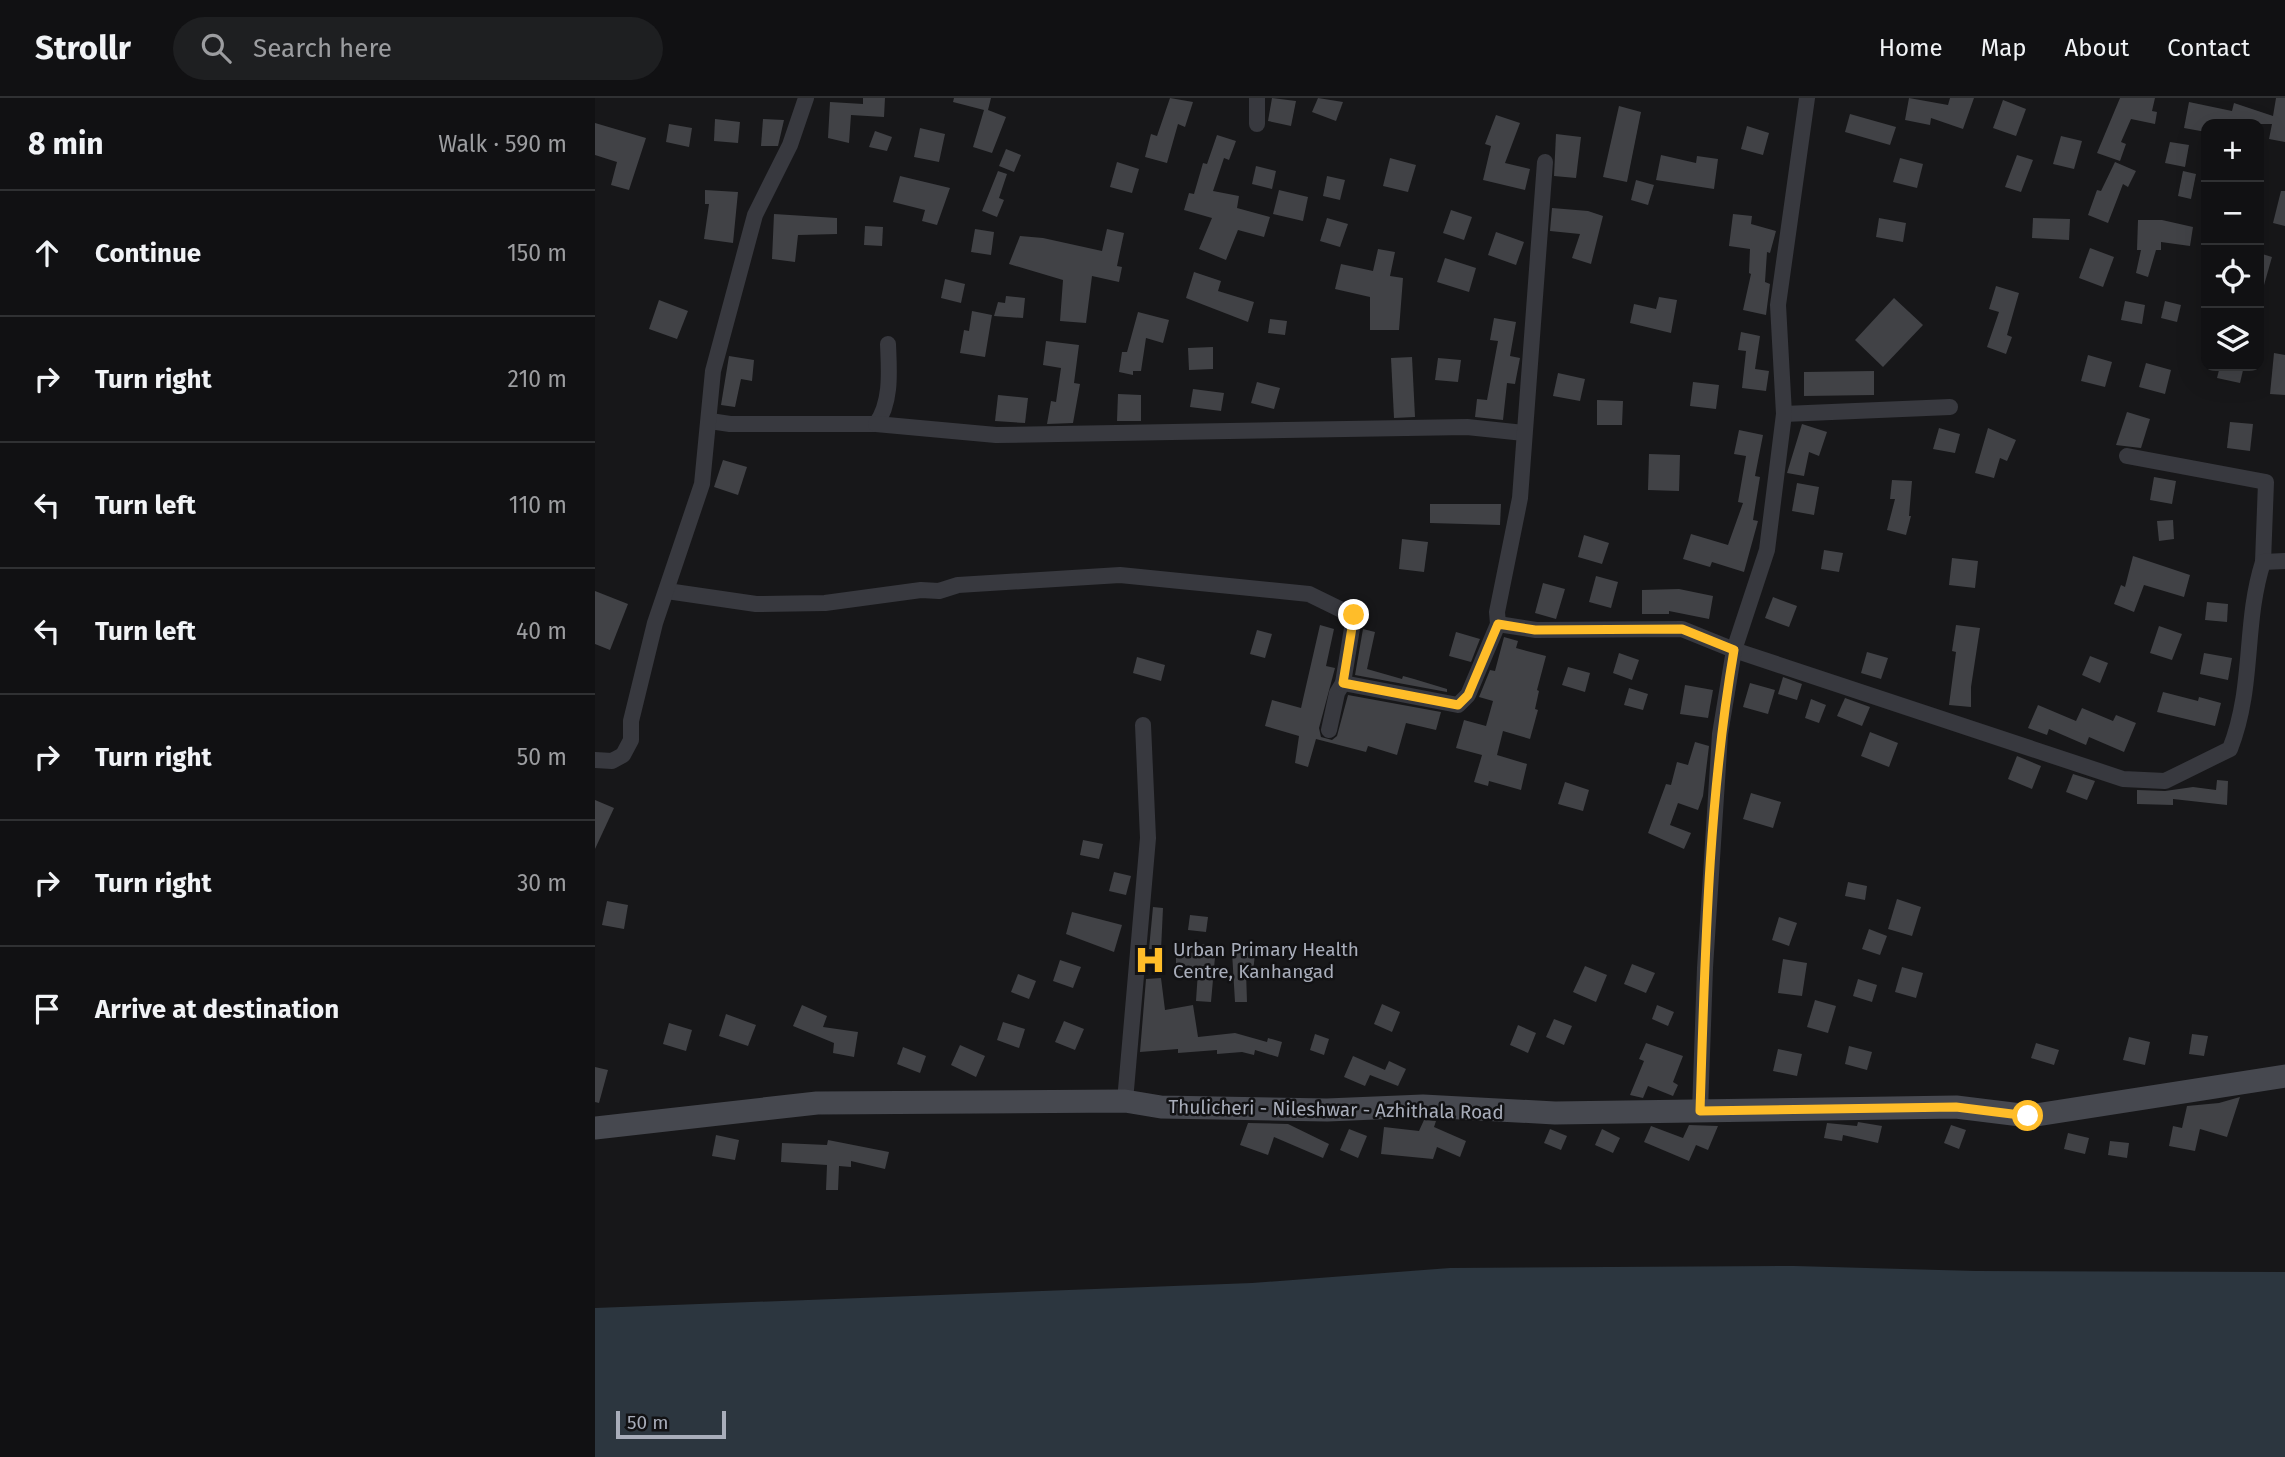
<!DOCTYPE html>
<meta charset="utf-8">
<style>
body{margin:0;font-family:"Fira Sans",sans-serif;background:#1e1f21;color:#f1f3f6}
.controls{position:absolute;right:21px;top:21px;display:grid;overflow:hidden;border-radius:14px;box-shadow:0 7px 28px #0002}
.controls button{width:63px;height:63px;display:grid;place-items:center;padding:0;border:0;border-bottom:2px solid #303133;background:#111113;color:#f1f3f6;font:35px sans-serif}
.scale{position:absolute;left:21px;bottom:18px;width:110px;box-sizing:border-box;padding-left:7px;border:4px solid #a8adba;border-top:0;font-size:19px;line-height:24px;white-space:nowrap;color:#a8adba;-webkit-text-stroke:5px #121214;paint-order:stroke}
.stop{position:absolute;width:21px;height:21px;margin:-16px;border:5px solid #ffbd29;border-radius:50%;background:#fff}
.stop.end{background:#ffbd29;border-color:#fff;box-shadow:0 2px 7px #0008}
.list{margin:0;padding:0;list-style:none}
h2{display:flex;justify-content:space-between;align-items:center;height:91px;margin:0;padding:0 28px;font-size:30px}
h2 small{font-size:23px;font-weight:400;color:#9c9da0}
.list li{display:grid;grid-template-columns:46px 1fr auto;gap:21px;align-items:center;box-sizing:border-box;height:126px;padding:0 28px;border-top:2px solid #303133}
.list b{display:block;font-size:26px;white-space:nowrap}
.list em{font-size:23px;font-style:normal;color:#9c9da0}
.icon{flex:none;width:38px;height:38px;fill:none;stroke:currentColor;stroke-width:2;stroke-linecap:round;stroke-linejoin:round}
.map{position:relative;flex:none;width:1690px;height:1359px;overflow:hidden}
header{display:flex;align-items:center;gap:42px;box-sizing:border-box;height:98px;padding:0 35px;background:#111113;border-bottom:2px solid #303133}
header strong{font-size:33px}
nav{display:flex;gap:38px;margin-inline-start:auto;font-size:24px}
.search{width:490px;height:63px;background:#1e1f21;display:flex;align-items:center;gap:18px;box-sizing:border-box;padding:0 24px;border-radius:38px;color:#9c9da0;font-size:26px}
main{display:flex}
aside{flex:1;background:#111113}
.map>svg:first-child{display:block}
</style>
<header>
<strong>Strollr</strong>
<div class="search"><svg class="icon" aria-label="search" viewBox="0 0 24 24"><circle cx="10" cy="10" r="6"/><path d="M15 15l6 6"/></svg>Search here</div>
<nav><a>Home</a><a>Map</a><a>About</a><a>Contact</a></nav>
</header>
<main>
<aside>
<h2>8 min<small>Walk · 590 m</small></h2>
<ul class="list">
<li><svg class="icon" aria-label="ahead" viewBox="0 0 24 24"><path d="M12 20V5M6 11l6-6 6 6"/></svg><div><b>Continue</b></div><em>150 m</em></li>
<li><svg class="icon" aria-label="right" viewBox="0 0 24 24"><path d="M7 20v-9h11M14 6l5 5-5 5"/></svg><div><b>Turn right</b></div><em>210 m</em></li>
<li><svg class="icon" aria-label="left" viewBox="0 0 24 24"><path d="M17 20v-9H6M10 6l-5 5 5 5"/></svg><div><b>Turn left</b></div><em>110 m</em></li>
<li><svg class="icon" aria-label="left" viewBox="0 0 24 24"><path d="M17 20v-9H6M10 6l-5 5 5 5"/></svg><div><b>Turn left</b></div><em>40 m</em></li>
<li><svg class="icon" aria-label="right" viewBox="0 0 24 24"><path d="M7 20v-9h11M14 6l5 5-5 5"/></svg><div><b>Turn right</b></div><em>50 m</em></li>
<li><svg class="icon" aria-label="right" viewBox="0 0 24 24"><path d="M7 20v-9h11M14 6l5 5-5 5"/></svg><div><b>Turn right</b></div><em>30 m</em></li>
<li><svg class="icon" aria-label="arrive" viewBox="0 0 24 24"><path d="M6 21V4h12l-3 4 3 4H6"/></svg><div><b>Arrive at destination</b></div></li>
</ul>
</aside>
<div class="map">
<svg width="1690" height="1359" viewBox="0 0 1690 1359">
<rect width="100%" height="100%" fill="#171719"/>
<polygon fill="#2c363f" points="1199,1168 1381,1173 1690,1174 1690,1359 0,1359 0,1210 657,1185 855,1170"/>
<g fill="#414246">
<polygon points="268,0 290,0 289,19 256,17 254,45 233,40 235,4 268,6"/>
<polygon points="359,0 396,0 393,12 411,19 397,55 378,49 389,12 358,4"/>
<polygon points="575,0 598,4 590,29 583,26 572,65 550,59 556,36 562,38"/>
<polygon points="677,0 701,3 696,28 673,23"/>
<polygon points="723,0 748,4 741,23 717,14"/>
<polygon points="1314,0 1353,7 1355,0 1379,0 1368,31 1336,20 1335,27 1310,22"/>
<polygon points="1525,0 1560,0 1557,13 1562,14 1560,26 1536,21 1526,44 1531,46 1525,63 1502,55"/>
<polygon points="1681,0 1690,0 1690,44 1674,41 1677,26 1611,26 1611,34 1589,30 1594,4 1637,13 1639,5 1678,18"/>
<polygon points="1408,2 1431,11 1421,38 1398,30"/>
<polygon points="1024,8 1046,14 1032,84 1008,79"/>
<polygon points="1255,16 1301,29 1295,47 1250,34"/>
<polygon points="901,17 925,25 910,65 935,71 930,92 888,82 896,48 890,46"/>
<polygon points="120,21 145,24 143,45 119,43"/>
<polygon points="168,21 189,22 183,48 166,48"/>
<polygon points="0,25 51,40 34,92 16,87 22,64 0,57"/>
<polygon points="74,26 97,30 94,49 71,44"/>
<polygon points="1152,28 1174,35 1168,57 1146,51"/>
<polygon points="325,30 350,36 344,64 319,59"/>
<polygon points="280,33 297,39 292,53 274,49"/>
<polygon points="961,36 986,39 981,80 959,78"/>
<polygon points="622,37 641,43 634,62 629,60 618,93 644,98 642,110 675,119 669,139 643,132 631,162 604,151 617,120 589,112 594,95 599,96 608,65 612,66"/>
<polygon points="1466,38 1487,43 1479,71 1458,66"/>
<polygon points="1575,44 1594,47 1590,69 1570,65"/>
<polygon points="411,51 426,57 419,74 404,68"/>
<polygon points="1066,57 1101,65 1102,58 1123,61 1119,91 1061,82"/>
<polygon points="1422,57 1438,62 1426,94 1410,89"/>
<polygon points="795,60 821,67 813,94 788,88"/>
<polygon points="1305,60 1328,66 1322,90 1298,84"/>
<polygon points="522,64 544,71 537,95 515,89"/>
<polygon points="1520,64 1541,73 1533,89 1528,86 1513,125 1493,117 1502,92 1506,93"/>
<polygon points="661,68 681,73 677,91 657,86"/>
<polygon points="403,73 412,76 404,100 409,102 402,119 387,113"/>
<polygon points="1588,73 1601,76 1596,101 1583,98"/>
<polygon points="305,78 355,90 342,127 327,123 330,112 298,104"/>
<polygon points="732,78 750,82 745,102 728,98"/>
<polygon points="1041,82 1059,87 1053,107 1036,102"/>
<polygon points="110,92 143,94 138,145 109,141 114,106 110,106"/>
<polygon points="684,92 713,99 708,123 678,116"/>
<polygon points="1686,93 1690,93 1690,128 1678,125"/>
<polygon points="957,110 993,113 1008,118 996,166 977,160 985,136 955,133"/>
<polygon points="856,112 877,119 869,142 848,135"/>
<polygon points="179,116 242,120 242,136 203,137 200,164 177,161"/>
<polygon points="1138,116 1157,118 1156,126 1181,133 1175,155 1172,154 1170,184 1175,186 1171,217 1148,212 1156,176 1154,175 1155,151 1134,148"/>
<polygon points="732,120 753,126 745,149 725,143"/>
<polygon points="1284,120 1311,125 1308,144 1281,139"/>
<polygon points="1438,120 1475,121 1474,142 1437,140"/>
<polygon points="1543,122 1567,122 1598,129 1595,148 1566,144 1566,152 1561,152 1553,179 1541,175 1546,152 1542,152"/>
<polygon points="270,128 288,129 287,148 269,147"/>
<polygon points="380,131 399,134 396,157 376,154"/>
<polygon points="512,131 529,135 522,168 527,169 524,184 497,178 491,225 465,223 468,182 414,166 425,138 448,140 507,153"/>
<polygon points="901,134 929,144 921,167 893,157"/>
<polygon points="1495,150 1519,159 1508,189 1484,180"/>
<polygon points="783,151 800,154 795,178 808,180 804,232 775,232 775,199 740,191 746,166 778,173"/>
<polygon points="1664,155 1677,159 1667,194 1664,194"/>
<polygon points="850,160 881,170 874,194 842,184"/>
<polygon points="599,174 626,183 623,193 659,204 653,224 591,200"/>
<polygon points="350,181 370,186 366,205 346,200"/>
<polygon points="1401,188 1424,195 1412,237 1417,239 1411,256 1392,249 1404,214 1394,211"/>
<polygon points="411,198 430,200 428,220 399,218 403,204 410,205"/>
<polygon points="1064,199 1082,202 1076,235 1035,225 1039,206 1061,211"/>
<polygon points="1299,200 1328,227 1288,269 1260,242"/>
<polygon points="64,202 93,213 82,241 54,231"/>
<polygon points="1530,203 1550,207 1547,226 1526,222"/>
<polygon points="1570,203 1586,207 1582,224 1566,220"/>
<polygon points="377,213 397,217 390,259 365,255 369,232 374,233"/>
<polygon points="543,214 574,222 568,245 551,240 546,273 538,273 538,277 524,274 527,254 532,254"/>
<polygon points="899,220 921,224 915,258 925,260 920,286 912,285 908,322 880,319 882,301 892,302 903,243 895,242"/>
<polygon points="675,221 692,223 690,237 673,235"/>
<polygon points="1146,234 1165,238 1160,271 1174,273 1171,293 1147,290 1151,253 1143,252"/>
<polygon points="451,243 484,247 479,285 485,286 478,325 452,326 456,303 461,304 466,270 448,267"/>
<polygon points="618,249 618,271 594,272 593,250"/>
<polygon points="1679,255 1690,257 1690,297 1675,296"/>
<polygon points="1493,257 1517,264 1510,289 1486,283"/>
<polygon points="134,258 159,262 157,283 146,281 140,309 126,307"/>
<polygon points="817,259 820,319 799,320 796,260"/>
<polygon points="843,260 866,262 863,284 840,282"/>
<polygon points="1551,265 1576,272 1570,296 1544,289"/>
<polygon points="1625,268 1649,268 1645,285 1622,280"/>
<polygon points="1279,273 1279,297 1209,298 1209,274"/>
<polygon points="963,275 990,281 985,303 958,298"/>
<polygon points="662,284 685,290 679,311 656,305"/>
<polygon points="1098,284 1124,287 1121,311 1095,308"/>
<polygon points="598,291 629,295 626,313 595,309"/>
<polygon points="523,296 546,297 546,323 522,323"/>
<polygon points="403,297 433,300 430,325 400,323"/>
<polygon points="1002,302 1028,303 1027,327 1002,327"/>
<polygon points="1532,314 1555,321 1546,350 1521,347"/>
<polygon points="1635,324 1658,326 1655,353 1632,350"/>
<polygon points="1207,326 1232,334 1224,358 1214,354 1209,378 1192,375"/>
<polygon points="1344,330 1365,336 1360,355 1338,351"/>
<polygon points="1393,330 1421,342 1412,363 1405,360 1399,380 1380,375"/>
<polygon points="1144,332 1168,337 1160,378 1165,379 1158,422 1163,423 1149,474 1117,464 1115,469 1088,461 1096,436 1133,447 1148,405 1143,404 1151,358 1139,356"/>
<polygon points="1054,356 1085,357 1084,393 1053,392"/>
<polygon points="128,362 152,369 143,397 119,389"/>
<polygon points="1559,379 1581,383 1577,406 1555,402"/>
<polygon points="1297,382 1317,383 1314,418 1316,418 1311,437 1292,432 1300,401 1295,401"/>
<polygon points="1202,385 1224,389 1219,417 1197,413"/>
<polygon points="835,406 906,406 905,427 835,425"/>
<polygon points="1578,422 1579,441 1564,443 1562,423"/>
<polygon points="989,437 1014,445 1007,466 983,459"/>
<polygon points="807,441 833,444 829,474 804,471"/>
<polygon points="1229,452 1248,455 1244,474 1226,471"/>
<polygon points="1538,458 1595,477 1589,499 1549,487 1539,514 1519,506 1526,487 1530,489"/>
<polygon points="1357,460 1383,463 1380,490 1354,487"/>
<polygon points="1001,478 1023,484 1016,510 994,504"/>
<polygon points="948,485 970,491 961,521 940,515"/>
<polygon points="1084,491 1118,498 1114,521 1074,513 1074,516 1047,516 1047,492"/>
<polygon points="0,493 33,506 15,552 0,546"/>
<polygon points="1178,499 1202,508 1194,529 1170,520"/>
<polygon points="1612,504 1633,506 1632,524 1610,522"/>
<polygon points="725,527 739,531 731,568 740,570 724,630 726,639 737,642 742,638 753,597 846,614 841,632 811,625 802,657 773,648 771,654 721,641 713,669 700,665 704,638 670,628 677,602 706,610"/>
<polygon points="1361,527 1385,530 1376,589 1376,609 1354,607 1361,554 1357,553"/>
<polygon points="1564,528 1587,536 1577,562 1555,555"/>
<polygon points="768,531 780,534 772,571 807,581 808,578 819,581 852,591 852,594 760,577"/>
<polygon points="662,532 677,536 670,560 655,556"/>
<polygon points="861,534 885,541 876,564 854,558"/>
<polygon points="909,539 923,543 921,550 951,558 942,592 944,593 940,611 943,612 935,641 908,633 902,657 932,666 926,692 894,683 893,688 879,684 887,657 861,650 869,622 891,628 898,603 884,599 895,572 900,573"/>
<polygon points="1272,554 1293,560 1286,581 1266,575"/>
<polygon points="1024,555 1044,562 1037,582 1018,575"/>
<polygon points="1609,555 1637,560 1633,582 1605,576"/>
<polygon points="1495,558 1513,565 1505,585 1487,577"/>
<polygon points="542,559 570,567 566,583 538,575"/>
<polygon points="973,569 995,575 990,594 967,587"/>
<polygon points="1188,579 1207,586 1202,602 1183,596"/>
<polygon points="1155,585 1180,592 1173,616 1148,609"/>
<polygon points="1090,587 1118,592 1113,620 1085,616"/>
<polygon points="1034,590 1053,596 1048,612 1029,607"/>
<polygon points="1568,594 1603,603 1604,599 1626,605 1620,628 1562,614"/>
<polygon points="1250,600 1275,609 1267,628 1242,618"/>
<polygon points="1216,601 1231,607 1224,625 1210,620"/>
<polygon points="1443,607 1481,623 1487,610 1518,623 1521,617 1541,625 1529,654 1494,639 1491,647 1454,631 1452,637 1433,630"/>
<polygon points="1275,634 1303,645 1294,669 1266,658"/>
<polygon points="1100,644 1114,648 1108,698 1103,712 1083,705 1075,727 1096,735 1089,751 1053,735 1071,686 1076,687 1082,664 1093,667"/>
<polygon points="1422,658 1446,668 1437,691 1413,681"/>
<polygon points="1478,676 1500,683 1492,702 1471,694"/>
<polygon points="1622,682 1633,683 1632,707 1578,701 1578,707 1542,706 1542,692 1570,693 1598,689 1621,692"/>
<polygon points="970,684 994,692 988,713 963,706"/>
<polygon points="1156,695 1186,704 1178,730 1148,721"/>
<polygon points="0,702 19,710 0,751"/>
<polygon points="488,742 508,746 504,761 485,757"/>
<polygon points="519,774 536,778 531,797 514,793"/>
<polygon points="1253,784 1272,788 1270,802 1250,798"/>
<polygon points="1302,801 1326,809 1317,838 1293,831"/>
<polygon points="12,803 33,807 29,831 7,827"/>
<polygon points="558,809 568,810 566,852 554,851"/>
<polygon points="477,814 527,827 519,854 471,836"/>
<polygon points="595,817 613,819 611,834 593,832"/>
<polygon points="1184,819 1202,825 1194,848 1177,842"/>
<polygon points="1274,831 1292,838 1285,857 1267,851"/>
<polygon points="605,846 621,848 616,904 601,903 603,873 581,872 581,854 604,855"/>
<polygon points="637,854 660,856 658,874 651,873 652,904 640,904"/>
<polygon points="1188,861 1212,865 1207,898 1183,895"/>
<polygon points="465,862 486,869 478,890 458,883"/>
<polygon points="1037,866 1060,875 1051,895 1029,886"/>
<polygon points="990,868 1012,877 1001,904 978,894"/>
<polygon points="1307,869 1328,875 1321,900 1300,894"/>
<polygon points="423,876 441,883 434,901 416,894"/>
<polygon points="566,880 570,912 598,907 603,939 640,935 672,944 673,940 687,944 683,959 660,952 659,957 647,954 622,956 622,952 583,955 583,951 545,954 551,881"/>
<polygon points="1263,881 1282,887 1277,904 1258,898"/>
<polygon points="1220,902 1241,908 1233,935 1212,929"/>
<polygon points="787,906 805,914 797,934 779,926"/>
<polygon points="207,907 232,918 228,929 263,934 259,959 238,955 239,945 198,928"/>
<polygon points="1062,907 1079,914 1073,928 1057,921"/>
<polygon points="131,916 161,927 153,948 124,938"/>
<polygon points="959,921 977,928 969,947 951,939"/>
<polygon points="469,923 489,931 480,952 460,944"/>
<polygon points="408,924 430,931 424,950 402,942"/>
<polygon points="74,925 97,932 91,953 68,946"/>
<polygon points="923,927 941,935 933,955 915,947"/>
<polygon points="720,936 734,941 729,957 715,952"/>
<polygon points="1597,936 1613,938 1609,958 1594,956"/>
<polygon points="1534,939 1555,944 1550,967 1528,962"/>
<polygon points="1051,945 1088,958 1078,984 1083,987 1078,998 1053,988 1048,1000 1035,997 1049,963 1044,961"/>
<polygon points="1441,945 1464,952 1459,967 1436,960"/>
<polygon points="365,947 390,958 381,979 356,967"/>
<polygon points="1254,948 1277,954 1272,972 1250,966"/>
<polygon points="308,949 331,958 325,975 302,966"/>
<polygon points="1183,951 1207,956 1202,978 1178,973"/>
<polygon points="758,958 790,972 794,963 811,971 803,988 775,977 770,988 749,979"/>
<polygon points="0,969 13,972 4,1005 0,1004"/>
<polygon points="1645,999 1632,1039 1605,1031 1600,1053 1574,1048 1578,1028 1587,1030 1592,1008 1624,1005"/>
<polygon points="829,1022 841,1023 839,1029 871,1043 865,1059 842,1049 838,1061 786,1056 789,1029 824,1033"/>
<polygon points="1263,1024 1287,1028 1283,1045 1248,1037 1247,1043 1229,1040 1232,1025 1262,1028"/>
<polygon points="653,1025 693,1026 734,1046 728,1060 679,1039 673,1057 645,1047"/>
<polygon points="1094,1027 1123,1028 1113,1052 1101,1047 1094,1063 1049,1044 1056,1028 1088,1040"/>
<polygon points="1356,1027 1371,1032 1364,1051 1349,1045"/>
<polygon points="754,1031 772,1038 763,1060 745,1052"/>
<polygon points="955,1031 972,1038 966,1052 949,1045"/>
<polygon points="1007,1031 1025,1040 1018,1055 1000,1047"/>
<polygon points="1473,1035 1494,1040 1490,1056 1469,1051"/>
<polygon points="121,1037 144,1042 140,1062 117,1058"/>
<polygon points="233,1042 294,1054 290,1071 256,1063 256,1069 244,1068 243,1092 231,1092 232,1067 186,1064 187,1045 232,1047"/>
<polygon points="1515,1043 1534,1045 1532,1060 1513,1057"/>
</g>
<g fill="none" stroke-linecap="round" stroke-linejoin="round">
<g stroke="#38393f" stroke-width="16">
<polyline points="662,26 662,0"/>
<polyline points="1189,316 1355,309"/>
<path d="M 115,323 L 135,326 L 281,326 C 297,304 294,272 293,246"/>
<polyline points="281,326 401,337 872,329 929,335"/>
<polyline points="1532,358 1671,384 1668,464"/>
<polyline points="72,493 161,506 230,505 326,492 344,493 363,487 525,477 714,496 759,518 748,585 742,595 734,632"/>
<path d="M 903,526 L 941,532 L 1087,531 L 1139,552 L 1528,681 L 1570,683 L 1635,651 C 1660,587 1648,527 1668,464 L 1690,463"/>
<polyline points="748,585 863,607 873,597 903,526 902,514 925,400 950,64"/>
<polyline points="0,662 17,663 28,657 36,642 36,623 60,525 107,386 118,273 160,117 195,47 211,0"/>
<polyline points="530,1003 553,740 548,627"/>
<polyline points="1105,1013 1110,870 1125,636 1139,552 1172,452 1189,316 1183,207 1212,0"/>
</g>
<polyline stroke="#46484f" stroke-width="23" points="0,1030 222,1005 530,1003 566,1009 732,1012 828,1008 960,1015 1361,1009 1434,1018 1690,978"/>
</g>
<g fill="none" stroke-linecap="round" stroke-linejoin="round">
<path stroke="#ffbd29" stroke-width="9" d="M 759,517 L 748,585 L 863,607 L 873,597 L 903,526 L 940,532 L 1087,531 L 1139,552 C 1113,704 1110,859 1105,1013 L 1361,1009 L 1433,1018"/>
</g>
<defs>
<g id="hospital-bare" transform="scale(2.415)"><path d="M-5-5h3v3.5h4V-5h3V5h-3V1.5h-4V5h-3Z" fill="#ffbd29" stroke="#121214" stroke-width="2.5" paint-order="stroke"/></g>
</defs>
<g fill-rule="evenodd">
<use href="#hospital-bare" x="555" y="862"/>
</g>
<g text-anchor="middle" stroke-width="5" stroke-linejoin="round" paint-order="stroke">
<g font-size="19" fill="#a8adba" stroke="#121214" text-anchor="start">
<text x="578" y="858">Urban Primary Health<tspan x="578" dy="22">Centre, Kanhangad</tspan></text>
</g>
<g font-size="19" fill="#a8adba" stroke="#121214">
<text transform="translate(741 1011) rotate(1)" y="7">Thulicheri - Nileshwar - Azhithala Road</text>
</g>
</g>
</svg>
<div class="controls">
<button>+</button>
<button>−</button>
<button><svg class="icon" aria-label="locate" viewBox="0 0 24 24"><circle cx="12" cy="12" r="6"/><path d="M12 2v4M12 18v4M2 12h4M18 12h4"/></svg></button>
<button><svg class="icon" aria-label="layers" viewBox="0 0 24 24"><path d="M12 4l9 5-9 5-9-5zM3 14l9 5 9-5"/></svg></button>
</div>
<div class="scale">50 m</div>
<div class="stop" style="left:1433px;top:1018px"></div>
<div class="stop end" style="left:759px;top:517px"></div>
</div>
</main>
